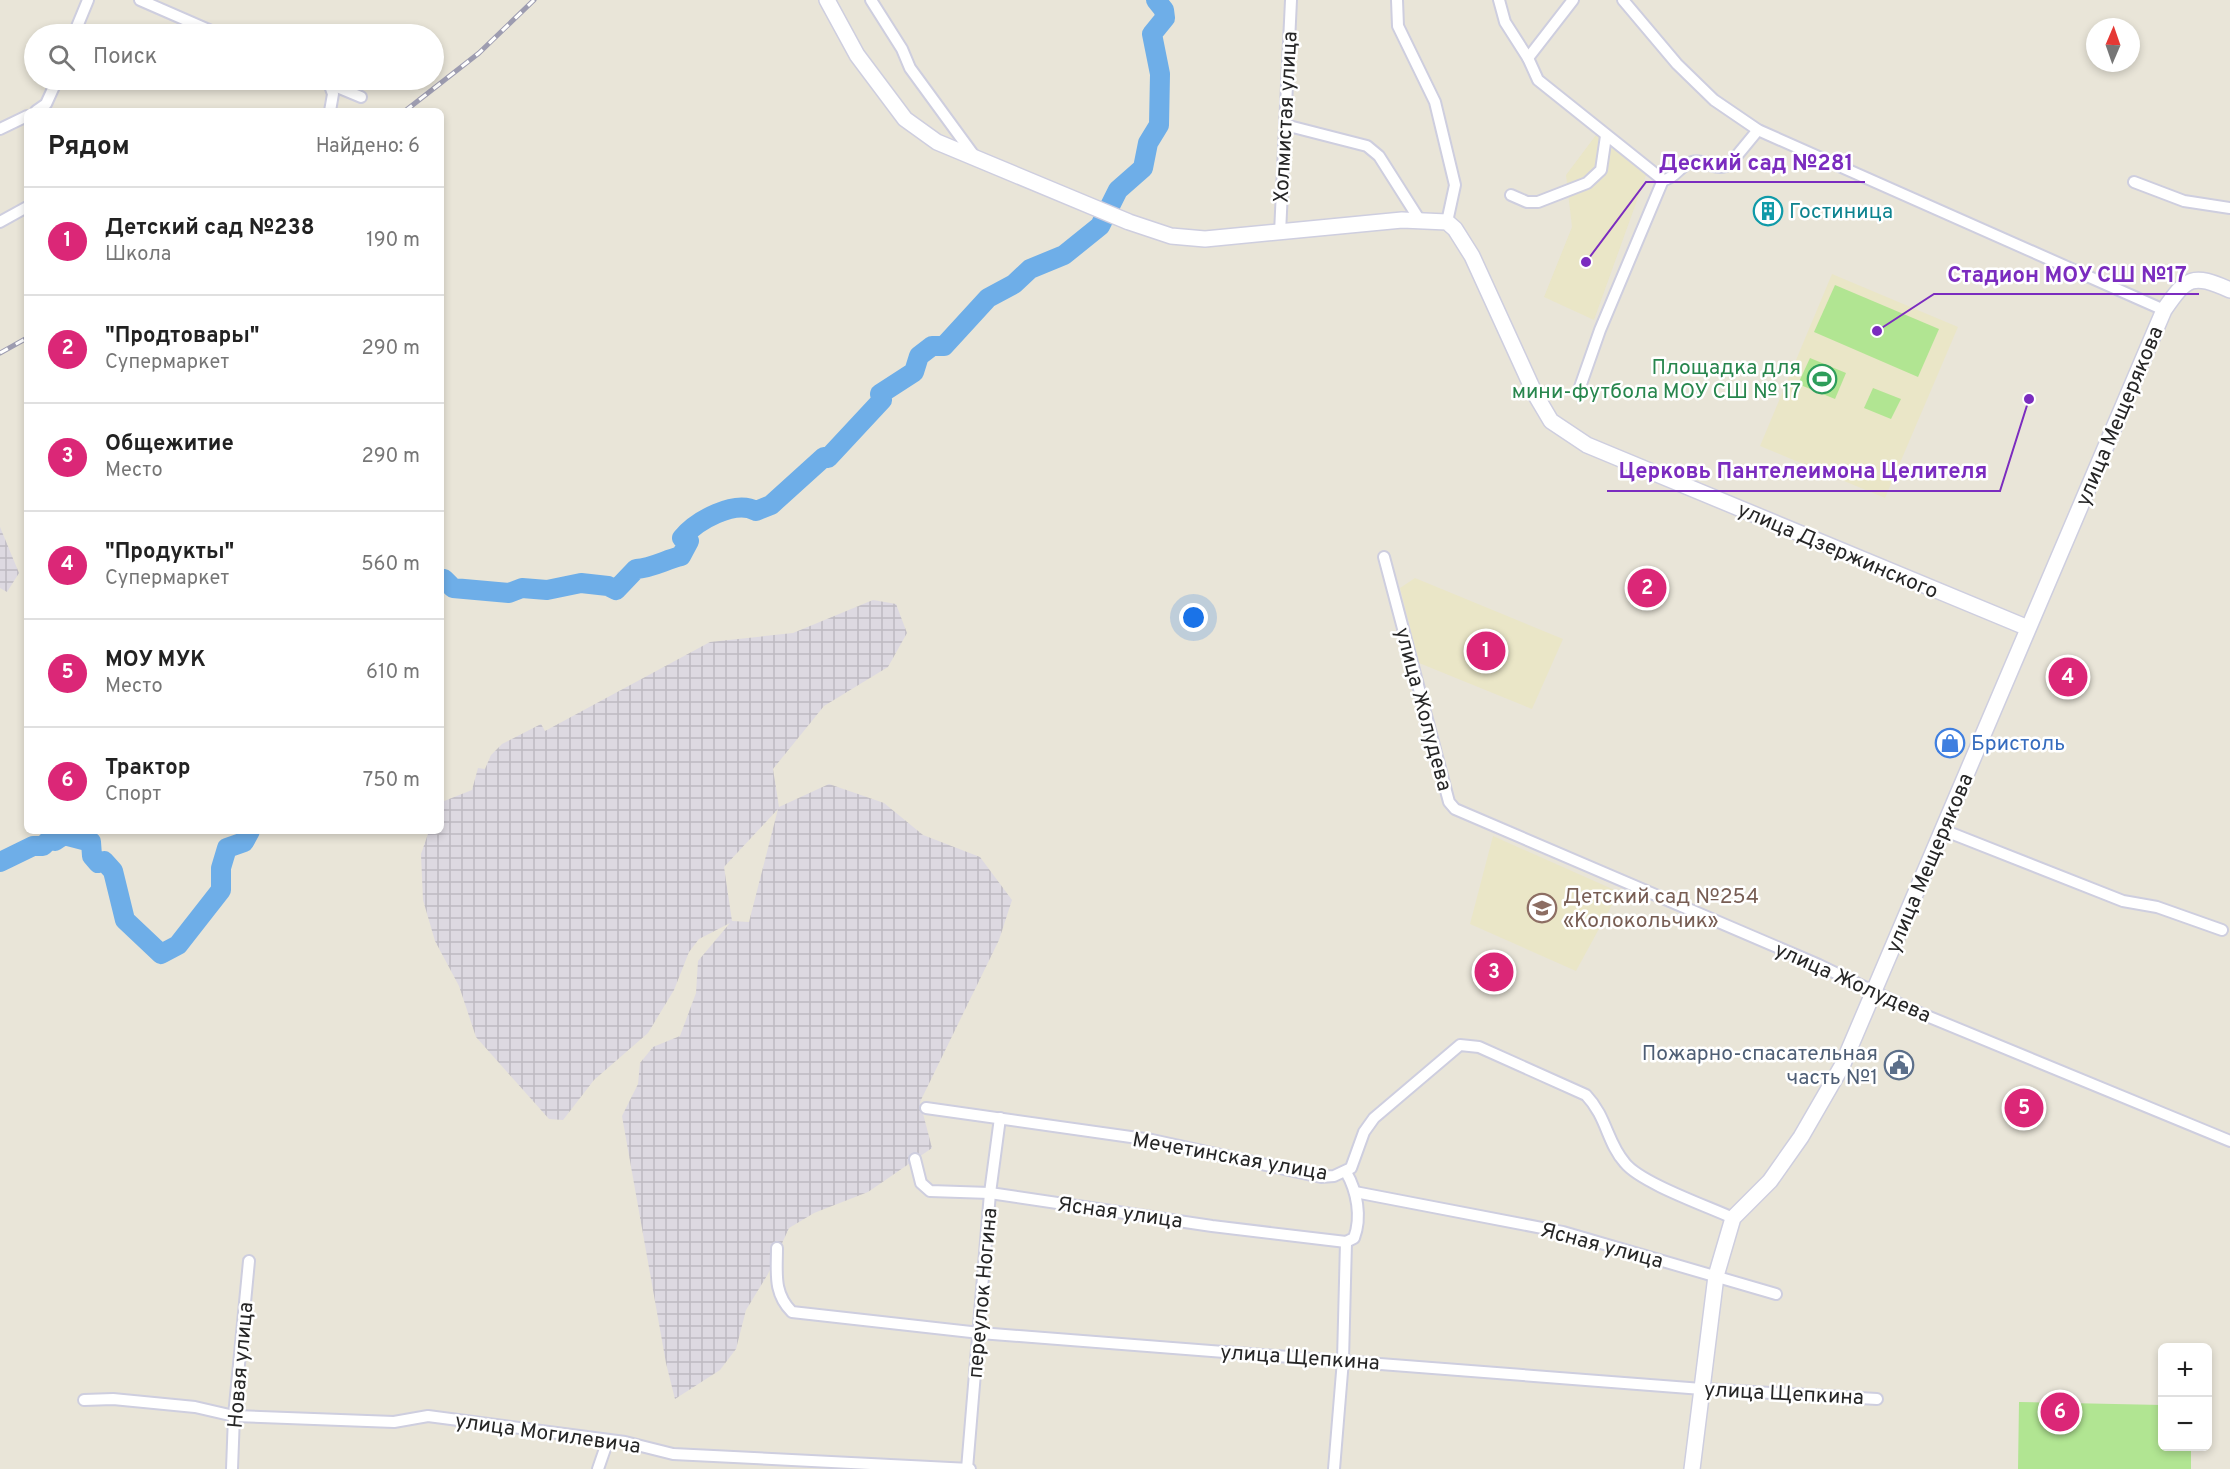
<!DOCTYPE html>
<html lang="ru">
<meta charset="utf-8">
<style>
body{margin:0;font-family:Overpass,sans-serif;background:#f6f6f6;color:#222}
.controls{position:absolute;right:18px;bottom:18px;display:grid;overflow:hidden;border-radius:9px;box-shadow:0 3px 9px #0003}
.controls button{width:54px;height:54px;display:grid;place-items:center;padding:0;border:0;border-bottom:2px solid #e0e0e0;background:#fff;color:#222;font:30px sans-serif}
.compass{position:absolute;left:2086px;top:18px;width:54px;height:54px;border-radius:50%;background:#fff;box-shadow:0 3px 9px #0003;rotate:2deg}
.you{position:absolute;left:1194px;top:618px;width:21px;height:21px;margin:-15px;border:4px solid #fff;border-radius:50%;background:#1a73e8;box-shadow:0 0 0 9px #1a73e833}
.badge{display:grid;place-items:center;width:39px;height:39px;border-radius:50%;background:#db2777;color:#fff;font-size:20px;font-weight:700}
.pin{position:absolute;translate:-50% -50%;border:3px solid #fff;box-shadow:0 2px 6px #0006}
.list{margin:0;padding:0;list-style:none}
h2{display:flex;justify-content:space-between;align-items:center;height:78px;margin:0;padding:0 24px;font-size:26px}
h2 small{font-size:20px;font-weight:400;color:#767676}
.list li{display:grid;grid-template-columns:39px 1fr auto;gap:18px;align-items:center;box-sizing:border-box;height:108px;padding:0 24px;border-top:2px solid #e0e0e0}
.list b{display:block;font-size:22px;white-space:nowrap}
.list p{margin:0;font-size:20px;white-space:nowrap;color:#767676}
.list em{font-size:20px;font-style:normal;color:#767676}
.icon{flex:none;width:33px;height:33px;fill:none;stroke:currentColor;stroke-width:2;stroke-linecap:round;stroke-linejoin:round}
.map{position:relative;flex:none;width:2230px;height:1469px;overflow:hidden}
.search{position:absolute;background:#fff;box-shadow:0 3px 9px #0003;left:24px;top:24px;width:420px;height:66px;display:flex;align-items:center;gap:15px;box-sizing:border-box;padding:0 21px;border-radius:33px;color:#767676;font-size:22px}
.panel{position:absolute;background:#fff;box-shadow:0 3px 9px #0003;left:24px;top:108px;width:420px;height:726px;border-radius:9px}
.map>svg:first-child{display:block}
</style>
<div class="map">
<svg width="2230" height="1469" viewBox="0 0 2230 1469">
<defs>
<pattern id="industrial-grid" width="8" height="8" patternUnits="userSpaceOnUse" patternTransform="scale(1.5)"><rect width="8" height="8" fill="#ddd9e1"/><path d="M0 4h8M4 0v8" fill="none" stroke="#bebac1"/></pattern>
</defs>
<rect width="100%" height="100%" fill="#e9e5d8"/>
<g fill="url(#industrial-grid)" fill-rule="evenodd">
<polygon points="0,527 19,573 7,592 0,588"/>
<path d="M 873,600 L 896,604 L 907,633 L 888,667 L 824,706 L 773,769 L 779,807 L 829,784 L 884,803 L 923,835 L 980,857 L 1012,900 L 999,940 L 920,1102 L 932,1148 L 868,1192 L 814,1213 L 789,1228 L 768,1274 L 746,1310 L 736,1349 L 720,1370 L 675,1399 L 666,1363 L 622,1116 L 638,1084 L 640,1063 L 653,1047 L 680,1036 L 696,993 L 698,961 L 730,923 L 699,939 L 689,952 L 674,990 L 648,1033 L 594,1080 L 563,1120 L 549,1119 L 476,1037 L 459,986 L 435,941 L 423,900 L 421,854 L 429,831 L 441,831 L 441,807 L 444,801 L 472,790 L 478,768 L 485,769 L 491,755 L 502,744 L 541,724 L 545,731 L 710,642 L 793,633 ZM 778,809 L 749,922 L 732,921 L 724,867 Z"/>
</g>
<g fill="#eae6c7">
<polygon points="1596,135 1649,167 1594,320 1544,297 1572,227 1566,175"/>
<polygon points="1832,274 1958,327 1885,498 1760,446"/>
<polygon points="1415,578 1563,639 1532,709 1419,663 1400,588"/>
<polygon points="1493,836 1619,892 1576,971 1470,924"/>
</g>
<g fill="#b1e592">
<polygon points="1835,285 1939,329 1918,377 1814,332"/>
<polygon points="1810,358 1846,373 1835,399 1798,384"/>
<polygon points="1873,388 1901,399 1891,419 1864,408"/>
<polygon points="2019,1402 2162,1405 2162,1446 2191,1447 2191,1469 2018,1469"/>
</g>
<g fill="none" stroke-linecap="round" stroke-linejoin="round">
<g stroke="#6eaee8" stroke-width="20">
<path d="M 441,581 L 444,579 L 453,588 L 509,593 L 522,588 L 547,590 L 581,583 L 608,586 L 616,590 L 636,569 C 652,568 665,560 681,556 L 689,541 L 682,538 C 696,521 735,499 756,511 L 771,505 L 824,457 L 828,458 L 882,400 L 880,394 L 914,372 L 919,356 L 932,346 L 944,346 L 988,298 L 1014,284 L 1030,269 L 1064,255 L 1100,226 L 1118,190 L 1143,168 L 1148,143 L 1159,125 L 1160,74 L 1152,34 L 1165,18 L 1164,10 L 1156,0"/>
<polyline points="0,862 33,846 43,846 50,839 55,841 64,835 91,842 92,856 98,863 104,861 113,871 125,920 161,954 178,945 221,890 221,868 227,848 244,842 250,831"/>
</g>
<g stroke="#cecedf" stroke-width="14">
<g id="street">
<polyline points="140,0 218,34"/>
<polyline points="871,0 902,49 910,68 975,157"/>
<polyline points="1397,0 1398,26 1435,102 1455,185 1447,222"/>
<polyline points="1499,0 1505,22 1528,58 1538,80 1663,180 1600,330 1580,387"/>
<polyline points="1623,0 1677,64 1714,100 1758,130 2164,310"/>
<polyline points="74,34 88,0"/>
<polyline points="1528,58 1573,0"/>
<polyline points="320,80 361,97"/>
<polyline points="329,83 333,94 330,111"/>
<polyline points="36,111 46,104 57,80"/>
<polyline points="1285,125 1367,146 1379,156 1419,219"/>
<polyline points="0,129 27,116"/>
<path d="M 1663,180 C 1676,178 1680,165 1692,162 C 1705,158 1715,173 1730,164 L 1758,130"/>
<polyline points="2134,182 2184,201 2230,208"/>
<polyline points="1511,195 1527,202 1538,202 1587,183 1601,170 1606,136"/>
<polyline points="0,222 27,207"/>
<polyline points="1280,233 1291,0"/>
<polyline points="1384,557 1449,802 1455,809 1819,965 1910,1009 2230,1141"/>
<polyline points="1943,830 2123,901 2157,907 2222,930"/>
<path d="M 926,1108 L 1152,1140 L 1321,1177 L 1334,1176 L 1351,1168 L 1364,1132 L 1374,1118 L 1460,1045 L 1479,1047 L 1586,1095 C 1607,1117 1607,1143 1625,1163 C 1641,1183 1707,1206 1733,1218"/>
<polyline points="915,1159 921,1183 930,1191 990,1193 1212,1226 1346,1242"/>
<polyline points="1355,1192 1563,1232 1776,1294"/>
<path d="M 1346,1242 L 1354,1238 C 1362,1217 1357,1191 1346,1172"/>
<path d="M 777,1248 C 777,1273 773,1293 792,1312 L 980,1333 L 1702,1389 L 1877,1399"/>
<polyline points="84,1400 113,1399 195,1407 234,1416 394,1422 428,1416 625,1442 673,1454 970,1469"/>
<polyline points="232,1469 234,1416 249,1261"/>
<polyline points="598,1469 608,1440"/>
<polyline points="967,1469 990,1193 1000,1118"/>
<polyline points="1334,1469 1343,1360 1346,1242"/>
</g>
</g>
<g stroke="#cecedf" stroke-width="18">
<g id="secondary">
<polyline points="827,0 857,55 905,119 937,142 1129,222 1171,236 1205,239 1402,220 1447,222 1455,229 1472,256 1535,394 1551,421 1587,445 2028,628"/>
<path d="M 1692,1469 L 1716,1276 L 1733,1218 L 1770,1181 L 1801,1137 L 1842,1066 L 2164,310 C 2187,277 2192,273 2230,290"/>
</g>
</g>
<use href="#street" stroke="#fff" stroke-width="10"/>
<use href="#secondary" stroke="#fff" stroke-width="15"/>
<g stroke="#9d9cb0" stroke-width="5">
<g id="rail">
<polyline points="405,111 479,53 534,0"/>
<polyline points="0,353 27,338"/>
</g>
</g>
<use href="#rail" stroke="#fff" stroke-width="3" stroke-dasharray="9" stroke-linecap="butt"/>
</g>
<defs>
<g id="building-ring" transform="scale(1.5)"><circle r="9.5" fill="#fff" stroke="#0f9aa8" stroke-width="1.5"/><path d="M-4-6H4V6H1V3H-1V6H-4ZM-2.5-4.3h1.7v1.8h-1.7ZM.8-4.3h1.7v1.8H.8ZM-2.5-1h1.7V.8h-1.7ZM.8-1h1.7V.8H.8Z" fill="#0f9aa8"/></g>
<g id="stadium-ring" transform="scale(1.5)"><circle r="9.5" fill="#fff" stroke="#2e9e5b" stroke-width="1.5"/><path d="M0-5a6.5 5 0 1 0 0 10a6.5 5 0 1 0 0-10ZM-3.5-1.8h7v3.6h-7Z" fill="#2e9e5b"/></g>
<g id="shop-ring" transform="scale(1.5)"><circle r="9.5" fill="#fff" stroke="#3f7fe0" stroke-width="1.5"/><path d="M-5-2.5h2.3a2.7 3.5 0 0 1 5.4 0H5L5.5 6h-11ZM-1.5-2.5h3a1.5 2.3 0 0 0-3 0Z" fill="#3f7fe0"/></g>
<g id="school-ring" transform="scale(1.5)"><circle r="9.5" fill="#fff" stroke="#8d6e63" stroke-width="1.5"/><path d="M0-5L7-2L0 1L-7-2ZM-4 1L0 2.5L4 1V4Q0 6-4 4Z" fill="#8d6e63"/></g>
<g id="civic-ring" transform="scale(1.5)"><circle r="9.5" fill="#fff" stroke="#5c6f8a" stroke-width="1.5"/><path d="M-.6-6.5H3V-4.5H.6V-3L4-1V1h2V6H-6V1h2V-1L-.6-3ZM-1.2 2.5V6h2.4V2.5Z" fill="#5c6f8a"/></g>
</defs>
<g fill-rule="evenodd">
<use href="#building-ring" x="1768" y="211"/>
<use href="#stadium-ring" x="1822" y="379"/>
<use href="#shop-ring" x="1950" y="743"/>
<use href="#school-ring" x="1542" y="908"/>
<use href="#civic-ring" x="1899" y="1065"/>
</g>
<g text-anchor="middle" stroke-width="5" stroke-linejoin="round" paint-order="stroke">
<g font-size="21" fill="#262626" stroke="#fff">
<text transform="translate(1285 117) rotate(-87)" y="7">Холмистая улица</text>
<text transform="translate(2119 416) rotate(-67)" y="7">улица Мещерякова</text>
<text transform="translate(1838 550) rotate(23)" y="7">улица Дзержинского</text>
<text transform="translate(1424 709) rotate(75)" y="7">улица Жолудева</text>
<text transform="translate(1929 863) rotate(-67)" y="7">улица Мещерякова</text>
<text transform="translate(1853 982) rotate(24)" y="7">улица Жолудева</text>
<text transform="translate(1230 1156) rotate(10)" y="7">Мечетинская улица</text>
<text transform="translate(1120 1212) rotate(8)" y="7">Ясная улица</text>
<text transform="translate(1602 1245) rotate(15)" y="7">Ясная улица</text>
<text transform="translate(982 1293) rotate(-85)" y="7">переулок Ногина</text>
<text transform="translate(1300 1357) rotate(4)" y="7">улица Щепкина</text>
<text transform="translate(240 1365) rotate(-85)" y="7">Новая улица</text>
<text transform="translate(1784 1393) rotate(3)" y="7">улица Щепкина</text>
<text transform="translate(548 1433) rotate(8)" y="7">улица Могилевича</text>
</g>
<g font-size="21" fill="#0d838f" stroke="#fff" text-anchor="start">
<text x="1789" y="218">Гостиница</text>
</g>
<g font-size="21" fill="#27864d" stroke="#fff" text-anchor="end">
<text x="1801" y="374">Площадка для<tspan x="1801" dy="24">мини-футбола МОУ СШ № 17</tspan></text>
</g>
<g font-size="21" fill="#366cbe" stroke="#fff" text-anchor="start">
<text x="1971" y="750">Бристоль</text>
</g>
<g font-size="21" fill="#785e54" stroke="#fff" text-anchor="start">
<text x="1563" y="903">Детский сад №254<tspan x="1563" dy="24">«Колокольчик»</tspan></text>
</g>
<g font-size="21" fill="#4e5e75" stroke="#fff" text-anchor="end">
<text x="1878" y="1060">Пожарно-спасательная<tspan x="1878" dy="24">часть №1</tspan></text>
</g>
</g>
<path fill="none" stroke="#7b2cbf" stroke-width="2" d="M1586 262L1646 182H1865M1877 331L1934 294H2199M2029 399L2000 491H1607"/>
<g fill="#7b2cbf" stroke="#fff" stroke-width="2">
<circle cx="1586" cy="262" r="6"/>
<circle cx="1877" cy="331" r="6"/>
<circle cx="2029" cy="399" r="6"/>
</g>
<g font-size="22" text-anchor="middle" font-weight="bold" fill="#7b2cbf" stroke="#fff" stroke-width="5" stroke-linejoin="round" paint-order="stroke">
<text x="1756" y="170">Деский сад №281</text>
<text x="2067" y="282">Стадион МОУ СШ №17</text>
<text x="1803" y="478">Церковь Пантелеимона Целителя</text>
</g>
</svg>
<div class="controls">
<button>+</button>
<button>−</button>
</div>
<svg class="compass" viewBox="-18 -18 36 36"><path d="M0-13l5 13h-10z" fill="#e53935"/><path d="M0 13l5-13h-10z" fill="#767676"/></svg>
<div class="you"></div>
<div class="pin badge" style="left:1486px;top:651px">1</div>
<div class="pin badge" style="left:1647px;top:588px">2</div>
<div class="pin badge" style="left:1494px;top:972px">3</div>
<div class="pin badge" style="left:2068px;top:677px">4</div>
<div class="pin badge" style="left:2024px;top:1108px">5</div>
<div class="pin badge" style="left:2060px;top:1412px">6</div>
<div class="search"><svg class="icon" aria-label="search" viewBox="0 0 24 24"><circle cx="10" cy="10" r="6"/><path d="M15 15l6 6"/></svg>Поиск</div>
<section class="panel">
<h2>Рядом<small>Найдено: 6</small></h2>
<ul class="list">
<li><span class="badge">1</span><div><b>Детский сад №238</b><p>Школа</p></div><em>190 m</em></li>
<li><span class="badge">2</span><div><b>&quot;Продтовары&quot;</b><p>Супермаркет</p></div><em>290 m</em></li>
<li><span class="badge">3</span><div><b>Общежитие</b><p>Место</p></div><em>290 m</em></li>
<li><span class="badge">4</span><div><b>&quot;Продукты&quot;</b><p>Супермаркет</p></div><em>560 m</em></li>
<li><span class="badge">5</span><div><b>МОУ МУК</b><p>Место</p></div><em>610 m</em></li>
<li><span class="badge">6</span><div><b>Трактор</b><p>Спорт</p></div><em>750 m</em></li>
</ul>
</section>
</div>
